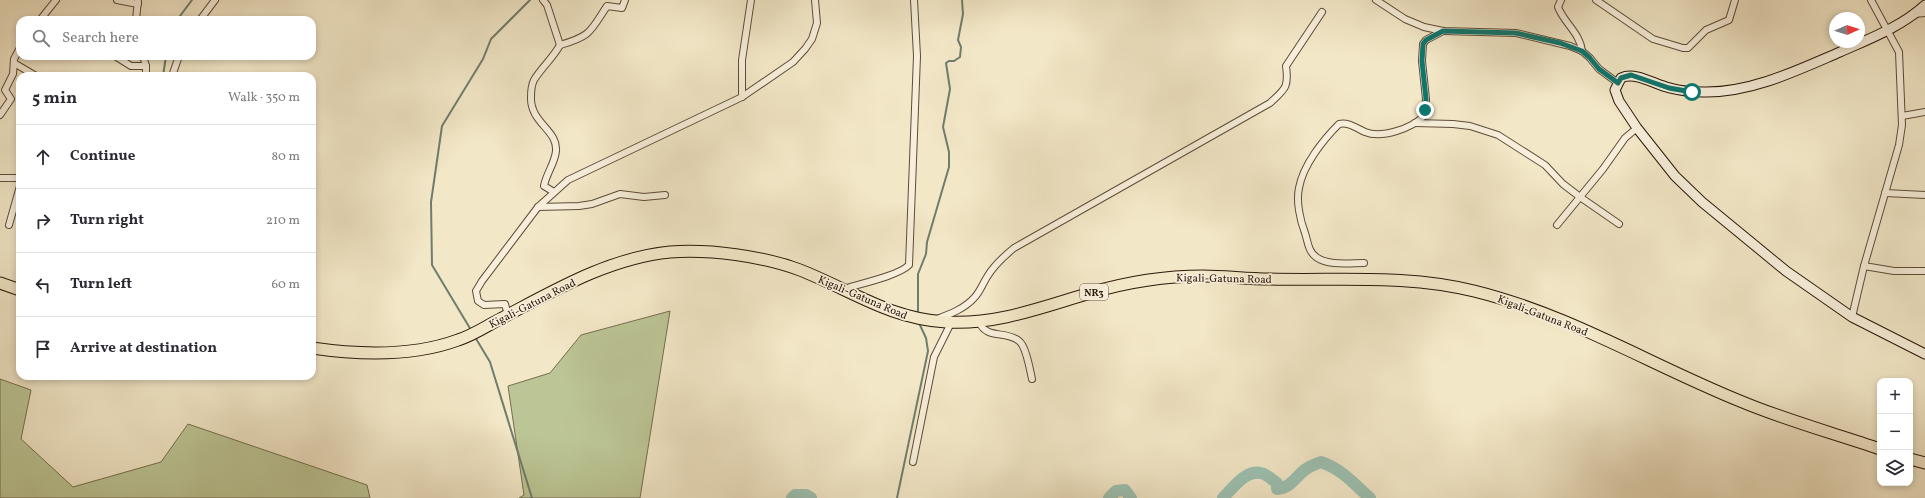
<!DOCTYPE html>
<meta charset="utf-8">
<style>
body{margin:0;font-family:Vollkorn,serif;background:#f2f2f3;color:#2b2b33}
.controls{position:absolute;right:12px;bottom:12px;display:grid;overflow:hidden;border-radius:8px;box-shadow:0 2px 6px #0003}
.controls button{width:36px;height:36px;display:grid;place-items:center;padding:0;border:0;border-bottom:1px solid #e1e1e2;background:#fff;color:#2b2b33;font:20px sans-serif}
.compass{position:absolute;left:1829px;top:12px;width:36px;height:36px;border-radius:50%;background:#fff;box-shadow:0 2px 6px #0003;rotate:87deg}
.stop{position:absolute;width:12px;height:12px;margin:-9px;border:3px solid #0f766e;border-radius:50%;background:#fff}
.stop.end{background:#0f766e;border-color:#fff;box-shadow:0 1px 4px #0008}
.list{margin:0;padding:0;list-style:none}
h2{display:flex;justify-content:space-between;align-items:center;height:52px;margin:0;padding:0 16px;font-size:17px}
h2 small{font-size:13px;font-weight:400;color:#7c7c81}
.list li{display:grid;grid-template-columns:26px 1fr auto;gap:12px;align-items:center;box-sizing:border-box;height:64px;padding:0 16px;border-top:1px solid #e1e1e2}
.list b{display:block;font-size:15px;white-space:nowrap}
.list em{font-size:13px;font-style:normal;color:#7c7c81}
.icon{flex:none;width:22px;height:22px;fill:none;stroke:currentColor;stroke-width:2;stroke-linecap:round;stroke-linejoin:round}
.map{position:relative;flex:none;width:1925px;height:498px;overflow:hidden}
.search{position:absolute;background:#fff;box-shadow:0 2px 6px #0003;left:16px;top:16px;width:300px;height:44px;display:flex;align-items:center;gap:10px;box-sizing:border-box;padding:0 14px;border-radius:12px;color:#7c7c81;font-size:15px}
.panel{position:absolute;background:#fff;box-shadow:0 2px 6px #0003;left:16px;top:72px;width:300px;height:308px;border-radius:12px}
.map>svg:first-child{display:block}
</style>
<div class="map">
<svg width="1925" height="498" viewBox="0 0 1925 498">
<rect width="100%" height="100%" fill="#f2e7c7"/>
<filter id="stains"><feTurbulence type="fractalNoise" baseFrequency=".005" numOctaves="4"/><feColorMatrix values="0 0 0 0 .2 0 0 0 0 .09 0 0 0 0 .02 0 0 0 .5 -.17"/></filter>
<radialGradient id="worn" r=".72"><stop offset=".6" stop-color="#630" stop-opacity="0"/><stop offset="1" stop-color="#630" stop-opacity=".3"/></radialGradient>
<g fill="#bcc595" stroke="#746e4f">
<polygon points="670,311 640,498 519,498 524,495 508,386 550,373 581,335"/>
<polygon points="0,379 31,390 21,439 73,487 161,462 188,424 367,485 370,498 0,498"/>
</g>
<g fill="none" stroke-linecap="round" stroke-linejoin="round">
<g stroke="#6f7d6e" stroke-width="2">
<polyline points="177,20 192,0"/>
<polyline points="163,76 166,56"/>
<polyline points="918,314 918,274 926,254 927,242 949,167 949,152 943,127 950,89 946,63 949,61 954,61 960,57 961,47 958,40 963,14 962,0"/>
<polyline points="471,330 432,265 431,202 442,126 483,59 491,39 530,0"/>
<polyline points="475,337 490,362 532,498"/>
<polyline points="897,498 928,351 926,338 919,323"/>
</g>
<g stroke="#9cc0b1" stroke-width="12">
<polyline points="792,498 795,495 806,495 811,498"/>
<polyline points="1109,498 1116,491 1125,490 1131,498"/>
<path d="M 1223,498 C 1233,488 1247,467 1264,474 C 1268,476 1273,480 1277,483 L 1277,489 C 1291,488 1296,476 1306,469 C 1310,466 1316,464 1321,462 C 1342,469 1354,484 1370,498"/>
</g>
<g stroke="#5e4c38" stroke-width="8">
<g id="street">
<polyline points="117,0 138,4"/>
<path d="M 543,0 L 547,5 L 560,45 C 553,58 542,67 534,80 C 532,84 531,92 531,97 C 530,123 558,130 556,151 C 555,163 546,174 544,186 L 554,192"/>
<polyline points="1376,0 1405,19 1424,27 1443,31 1516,33 1570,46 1582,51 1590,58 1599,69 1618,83"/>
<path d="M 1561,0 L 1558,7 C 1564,23 1580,33 1582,51"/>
<polyline points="1596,0 1653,39 1683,48 1688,48 1706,30 1729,20 1735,0"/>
<polyline points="1914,14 1925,13"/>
<polyline points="40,20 56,0"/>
<polyline points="136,20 138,0"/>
<polyline points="200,20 215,0"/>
<path d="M 560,45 C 591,36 590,32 607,6 L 622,8 L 625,0"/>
<polyline points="115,56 131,66 146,66"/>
<polyline points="143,56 146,66 146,76"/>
<polyline points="14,63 36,76"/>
<polyline points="172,76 179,56"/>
<polyline points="742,97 742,60 751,0"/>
<polyline points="0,115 11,99 5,90 13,74 14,59 20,48"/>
<polyline points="1902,116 1925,112"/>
<polyline points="1415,123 1453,124 1470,126 1498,135 1545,165 1563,184 1580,197 1619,224"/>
<polyline points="0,178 20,178"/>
<polyline points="1885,193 1925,195"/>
<polyline points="538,207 579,206 592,204 620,194 644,197 665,195"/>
<polyline points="9,225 20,186"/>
<polyline points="1557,225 1603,169 1625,138 1637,128"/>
<path d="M 1364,263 C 1350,263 1328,266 1316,257 C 1308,251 1308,242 1305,233 C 1300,220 1296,201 1299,188 C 1303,165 1323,140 1339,124 C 1349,122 1356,128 1365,132 C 1382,139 1412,128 1424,116 L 1426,99 L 1422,61 L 1423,44 L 1426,40 L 1443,31"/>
<polyline points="1864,266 1894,271 1925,271"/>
<path d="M 843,289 C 859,284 898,276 909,265 L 917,56 L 914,0"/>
<polyline points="508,315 505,304 484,305 478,301 476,291 482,281 538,207 568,180 742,97 793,62 805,49 812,39 817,23 815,0"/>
<polyline points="1852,317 1864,266 1899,145 1902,125 1899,52 1871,0"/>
<path d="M 937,319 C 950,314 964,309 974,298 C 980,292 982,285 987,277 C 994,265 1003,257 1014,248 L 1270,103 C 1285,89 1289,88 1286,66 L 1322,12"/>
<path d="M 979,322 C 987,340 1006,330 1019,341 C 1026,346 1030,370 1032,379"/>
<polyline points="913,462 934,357 951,323"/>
</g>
</g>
<g stroke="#2c1809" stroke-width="11">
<path id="secondary" d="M 1925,5 C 1901,27 1869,39 1840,52 C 1798,70 1751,93 1704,92 C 1693,92 1681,91 1670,88 C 1655,85 1636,71 1621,78 L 1615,90 L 1619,101 L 1637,128 L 1675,176 L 1702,202 L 1786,271 L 1852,317 L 1925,354"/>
</g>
<g stroke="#2c1809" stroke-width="13">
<g id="highway">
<polyline points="0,283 20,290"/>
<path d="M 312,348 C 360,355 412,357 458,340 C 474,335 488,325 502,318 C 555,290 609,258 670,252 C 709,249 763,256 800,270 C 851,290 890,319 946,322 C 997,325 1042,307 1090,293 C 1127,282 1164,276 1203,276 C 1225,276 1247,279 1269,279 C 1338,281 1407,274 1474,291 C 1568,314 1651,365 1740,401 C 1785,420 1833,433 1880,449"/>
<polyline points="1910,459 1925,463"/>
</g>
</g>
<use href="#street" stroke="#f7efdb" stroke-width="6"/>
<use href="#secondary" stroke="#f7efdb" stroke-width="9"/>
<use href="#highway" stroke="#f2e7c7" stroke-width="11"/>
</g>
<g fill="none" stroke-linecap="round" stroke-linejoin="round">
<polyline stroke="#0f766e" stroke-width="5" points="1425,110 1426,99 1422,61 1423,44 1426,40 1443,31 1516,33 1560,43 1582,51 1590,58 1599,69 1618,83 1621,78 1631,75 1669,88 1692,92"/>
</g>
<g text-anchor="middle" stroke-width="3.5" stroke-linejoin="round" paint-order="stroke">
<rect fill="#f7efdb" stroke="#695848" stroke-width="1" x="1080" y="284" width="28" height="16" rx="3"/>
<g font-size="10" font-weight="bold" fill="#2c1809">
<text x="1094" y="296">NR3</text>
</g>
<g font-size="11" fill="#2c1809" stroke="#f7efdb">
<text transform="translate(1224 278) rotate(1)" y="4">Kigali-Gatuna Road</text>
<text transform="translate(863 297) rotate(23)" y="4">Kigali-Gatuna Road</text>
<text transform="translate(532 303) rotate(-27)" y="4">Kigali-Gatuna Road</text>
<text transform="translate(1543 315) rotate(21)" y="4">Kigali-Gatuna Road</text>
</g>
</g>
<rect width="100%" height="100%" filter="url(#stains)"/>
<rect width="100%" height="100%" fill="url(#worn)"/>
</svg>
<div class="controls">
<button>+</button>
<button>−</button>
<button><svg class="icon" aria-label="layers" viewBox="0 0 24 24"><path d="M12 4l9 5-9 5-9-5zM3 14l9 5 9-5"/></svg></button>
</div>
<svg class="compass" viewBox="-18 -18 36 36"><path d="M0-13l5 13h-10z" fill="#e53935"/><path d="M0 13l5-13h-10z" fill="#7c7c81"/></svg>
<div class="stop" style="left:1692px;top:92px"></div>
<div class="stop end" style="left:1425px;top:110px"></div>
<div class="search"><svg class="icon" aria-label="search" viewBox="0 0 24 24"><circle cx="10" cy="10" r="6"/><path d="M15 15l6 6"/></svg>Search here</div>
<section class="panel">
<h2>5 min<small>Walk · 350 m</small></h2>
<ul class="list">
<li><svg class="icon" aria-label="ahead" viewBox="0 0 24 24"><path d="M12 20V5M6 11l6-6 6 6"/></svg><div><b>Continue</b></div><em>80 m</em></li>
<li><svg class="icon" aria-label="right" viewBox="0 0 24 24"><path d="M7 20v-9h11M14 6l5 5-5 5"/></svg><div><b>Turn right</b></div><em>210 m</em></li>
<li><svg class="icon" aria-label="left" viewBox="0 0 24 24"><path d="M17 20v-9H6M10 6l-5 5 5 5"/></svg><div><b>Turn left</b></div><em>60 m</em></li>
<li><svg class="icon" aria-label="arrive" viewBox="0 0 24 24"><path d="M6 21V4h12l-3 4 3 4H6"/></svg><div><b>Arrive at destination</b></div></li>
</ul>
</section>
</div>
